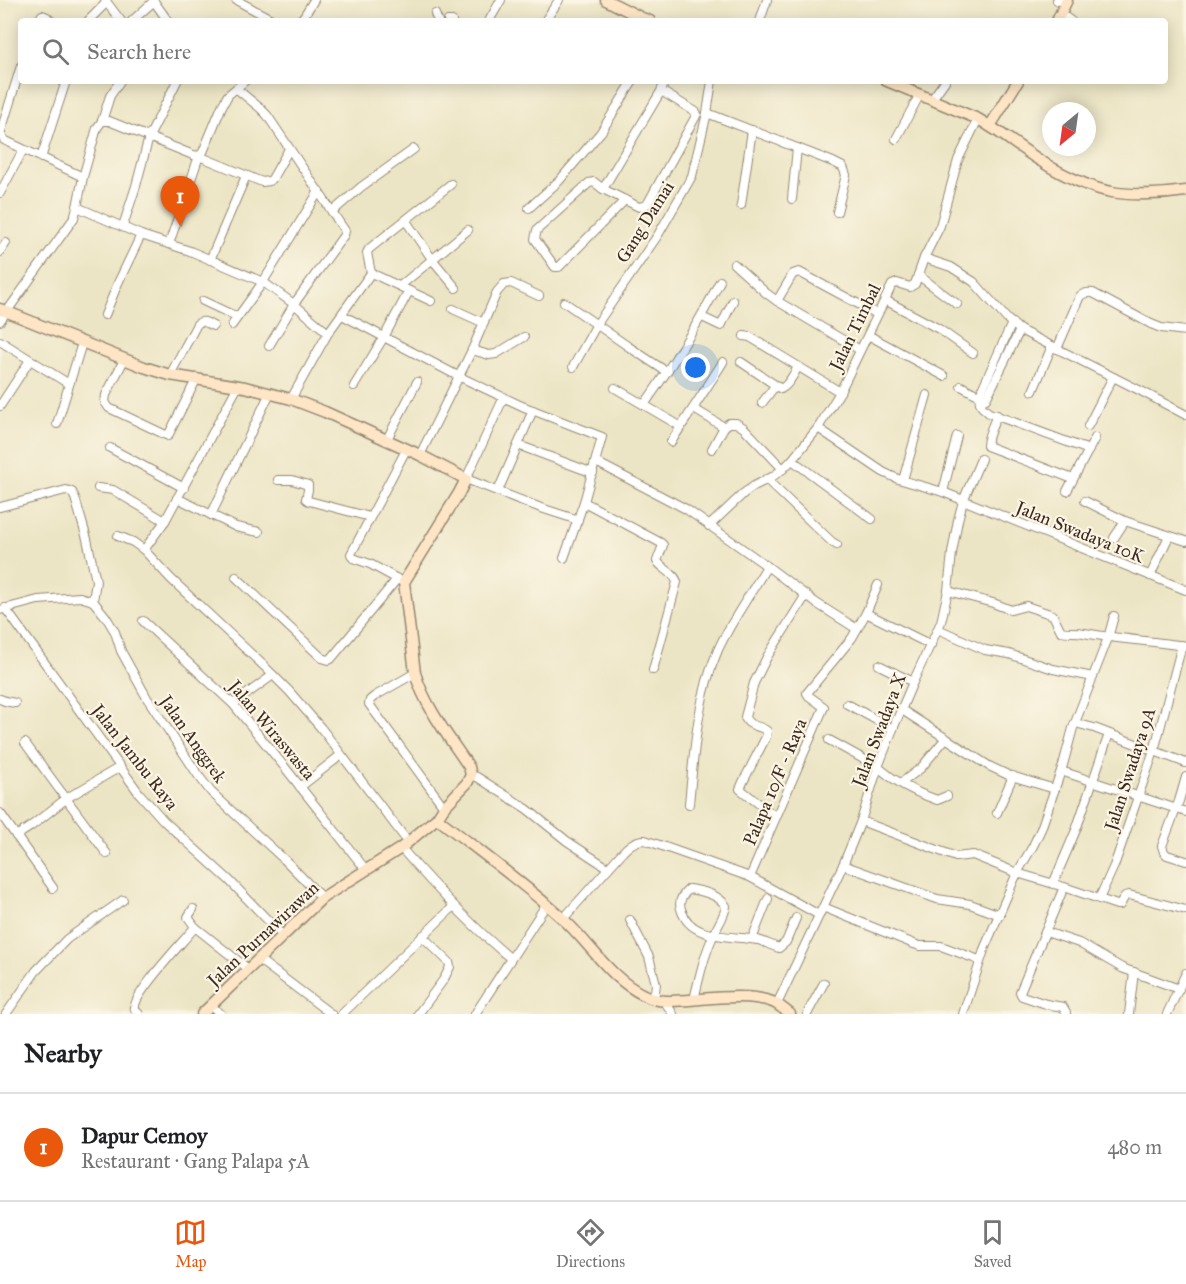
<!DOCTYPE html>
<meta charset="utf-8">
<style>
body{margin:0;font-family:"IM FELL Great Primer",serif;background:#f6f6f6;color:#202124}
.compass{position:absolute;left:1042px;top:102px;width:54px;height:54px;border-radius:50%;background:#fff;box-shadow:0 3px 15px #0003;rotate:209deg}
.you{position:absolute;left:696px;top:368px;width:21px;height:21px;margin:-15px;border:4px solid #fff;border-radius:50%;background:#1a73e8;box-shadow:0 0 0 9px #1a73e833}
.badge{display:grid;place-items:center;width:39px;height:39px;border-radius:50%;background:#ea580c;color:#fff;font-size:20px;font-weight:700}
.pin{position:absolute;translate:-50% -50px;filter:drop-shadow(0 2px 3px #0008)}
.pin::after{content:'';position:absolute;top:32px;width:21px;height:18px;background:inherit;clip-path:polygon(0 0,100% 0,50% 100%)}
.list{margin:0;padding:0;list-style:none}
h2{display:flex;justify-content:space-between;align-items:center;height:78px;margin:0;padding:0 24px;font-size:26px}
h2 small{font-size:20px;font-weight:400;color:#757577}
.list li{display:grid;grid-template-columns:39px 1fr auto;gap:18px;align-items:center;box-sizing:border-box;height:108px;padding:0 24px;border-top:2px solid #e0e0e0}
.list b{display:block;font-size:22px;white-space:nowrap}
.list p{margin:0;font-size:20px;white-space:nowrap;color:#757577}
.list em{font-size:20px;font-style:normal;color:#757577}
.icon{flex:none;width:33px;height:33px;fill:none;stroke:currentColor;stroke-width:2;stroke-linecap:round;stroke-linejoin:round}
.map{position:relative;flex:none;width:1186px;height:1014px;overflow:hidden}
.search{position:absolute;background:#fff;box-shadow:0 3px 15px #0003;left:18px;right:18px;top:18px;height:66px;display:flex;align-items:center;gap:15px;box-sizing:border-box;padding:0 21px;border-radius:6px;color:#757577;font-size:22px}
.sheet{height:186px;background:#fff}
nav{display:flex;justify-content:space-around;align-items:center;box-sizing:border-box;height:84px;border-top:2px solid #e0e0e0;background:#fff;font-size:16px;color:#757577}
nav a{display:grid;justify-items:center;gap:3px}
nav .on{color:#ea580c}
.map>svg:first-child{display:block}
</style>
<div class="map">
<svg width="1186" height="1014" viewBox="0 0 1186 1014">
<rect width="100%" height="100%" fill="#fcf5e5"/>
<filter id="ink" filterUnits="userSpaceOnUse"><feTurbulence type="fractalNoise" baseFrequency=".0167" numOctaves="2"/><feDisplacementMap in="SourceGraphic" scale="12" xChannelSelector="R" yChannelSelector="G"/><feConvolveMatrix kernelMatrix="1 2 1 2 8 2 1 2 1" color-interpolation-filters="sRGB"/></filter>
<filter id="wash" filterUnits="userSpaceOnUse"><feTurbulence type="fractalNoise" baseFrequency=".008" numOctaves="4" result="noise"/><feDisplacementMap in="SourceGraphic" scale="24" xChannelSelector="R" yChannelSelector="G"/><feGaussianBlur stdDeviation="1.35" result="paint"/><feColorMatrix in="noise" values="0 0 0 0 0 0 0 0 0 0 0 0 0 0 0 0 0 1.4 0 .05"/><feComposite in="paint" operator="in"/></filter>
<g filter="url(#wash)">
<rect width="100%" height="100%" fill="#ece5c5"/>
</g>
<g filter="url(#ink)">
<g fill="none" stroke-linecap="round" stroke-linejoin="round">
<g stroke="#948872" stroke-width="10">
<g id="street">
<polyline points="105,0 121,21"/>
<polyline points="153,0 168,21"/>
<polyline points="236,0 275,21"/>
<polyline points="1057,0 1066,4"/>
<polyline points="435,14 438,21"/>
<polyline points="1061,14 1071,21"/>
<polyline points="38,21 42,15 47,17 51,21"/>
<polyline points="88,21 107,2"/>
<polyline points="132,21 154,1"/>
<polyline points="299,21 304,16 314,0"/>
<polyline points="448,21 452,21"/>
<polyline points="489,21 501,0"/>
<polyline points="545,21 559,0"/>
<polyline points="760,21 767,0"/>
<polyline points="21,66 1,131 1,135 4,140 83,177"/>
<polyline points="237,89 260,108 267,115 345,231 344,235 294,304 269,346"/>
<polyline points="661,91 696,112 697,114 648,203 646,205 639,207 603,189 661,91 665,81"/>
<polyline points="932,99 945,81"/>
<polyline points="707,113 833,162 843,167 846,175 837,212"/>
<polyline points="102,121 109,121 193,155 199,156 203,152 222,106 228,95 245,81"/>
<polyline points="896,139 920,94"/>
<polyline points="41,158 66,81"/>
<polyline points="603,189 594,182 589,183 537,230 535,239 555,267 559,267 625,200"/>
<polyline points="0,193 23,150"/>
<polyline points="792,199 797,148"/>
<polyline points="741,205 752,130"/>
<polyline points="77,207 141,235 190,251 263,282 294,304 328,333"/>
<polyline points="529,208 559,181 601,132 633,81"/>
<polyline points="332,212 361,187 414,149"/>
<polyline points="406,221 432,259 456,288"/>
<polyline points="123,226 136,186 149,137 177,81"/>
<polyline points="169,244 199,156 262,182 269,181 272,179 289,149"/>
<polyline points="0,252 6,243"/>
<polyline points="924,258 951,267 974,282 1007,319 1020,330 1141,391 1186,415"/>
<polyline points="210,260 246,176"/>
<polyline points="734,264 766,293 777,301 860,350"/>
<polyline points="371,273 431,301"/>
<polyline points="918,275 957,304"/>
<polyline points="400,286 468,230"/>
<polyline points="885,300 939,329 973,353"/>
<polyline points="203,301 237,317"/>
<polyline points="777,301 793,274 799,272 877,314"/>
<polyline points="564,302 629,347 667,372"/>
<polyline points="453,309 484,323"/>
<polyline points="105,315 118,283 141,235"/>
<polyline points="342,315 458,376 522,406 602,437 584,502 564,558"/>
<polyline points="702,317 721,326 733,301"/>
<polyline points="0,321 74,218 77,207 83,177 97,128 102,121 110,96 120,81"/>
<polyline points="232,325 263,282 319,191"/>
<polyline points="868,335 944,376"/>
<polyline points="744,336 750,337 840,392"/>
<polyline points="0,341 69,384"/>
<path d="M 1057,349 L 1080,296 C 1084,293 1088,292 1093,293 L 1151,324 L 1161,328 L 1186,331"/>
<polyline points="472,350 489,355 496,354 524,337"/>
<polyline points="124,360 106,395 105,402 109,408 168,436 197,378"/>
<path d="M 741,362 L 781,389 C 789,385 793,375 798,367"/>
<polyline points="573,367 597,324 658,235 692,176 707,113 712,81"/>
<path d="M 170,375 L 197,324 C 203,319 207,323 213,326"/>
<polyline points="354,386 384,337 409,291"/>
<polyline points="961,386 984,398"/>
<polyline points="615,388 680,426"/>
<polyline points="1033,391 1052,346"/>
<polyline points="504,397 466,479 541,508 578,520"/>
<polyline points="291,399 328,333 371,273 367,253 369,249 451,184"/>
<polyline points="980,402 982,407 989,413 1089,450"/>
<polyline points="980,402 979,396 1012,323"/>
<polyline points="980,402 986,399 1020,330"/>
<polyline points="762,403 775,386"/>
<path d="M 644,405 C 672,365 698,325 720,281"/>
<polyline points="0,406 30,360"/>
<polyline points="694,409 724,427"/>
<path d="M 997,415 C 993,425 987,436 987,446 L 1073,479"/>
<polyline points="57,424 82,343"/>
<polyline points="1088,426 1113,377"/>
<polyline points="818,428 883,472 898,479 943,492 1186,590"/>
<polyline points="386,441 417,382"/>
<path d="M 671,442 C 688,416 706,389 723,362"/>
<polyline points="518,445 593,473"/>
<polyline points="110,448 184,488"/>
<polyline points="712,449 724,427 729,423 736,423 744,428 783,469"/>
<polyline points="420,455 472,350 497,292 504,284 511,283 539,296"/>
<polyline points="792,460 872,519"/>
<polyline points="596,462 686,509 767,566 816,603 857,629"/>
<polyline points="766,479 832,542 837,545"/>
<polyline points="278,480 292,480 308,485 308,490 306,499 309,501 370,517"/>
<polyline points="903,480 927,395"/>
<polyline points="98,488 113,490 165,521"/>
<polyline points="498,491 533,410"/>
<polyline points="1067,491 1095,438"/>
<polyline points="943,492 957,436"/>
<polyline points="177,498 236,527 259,532"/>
<polyline points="1085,501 1125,521 1186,541"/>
<path d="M 584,502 L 661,543 L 663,545 L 657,561 C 662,569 674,572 677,582 L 653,670"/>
<polyline points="0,507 66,490 72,492 75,498 87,539 96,581 93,601"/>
<polyline points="211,515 270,393"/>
<polyline points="709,526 744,493 754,486 772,477 783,469 792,460 818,428 840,392 892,285 897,283 910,287 915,284 924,258 940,226 958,160 978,119"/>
<polyline points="118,536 133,542 144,550 171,579 264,666 289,691 321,728 408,842"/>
<polyline points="1114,538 1125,521"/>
<polyline points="144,550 165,521 238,386"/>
<polyline points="1150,576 1169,536"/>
<polyline points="236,577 322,658 329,660 331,659 397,579"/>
<polyline points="401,581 370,564 353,558 351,554 406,450"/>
<path d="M 948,591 L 993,603 L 1011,610 L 1026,606 L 1053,615 L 1061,631 C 1069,633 1075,631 1084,633 C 1117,639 1152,641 1186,646"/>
<polyline points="93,601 106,617 115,632 121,651 147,698 198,775 211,792 288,863 322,898"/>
<polyline points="5,608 139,793 164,821 229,880 283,936"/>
<polyline points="0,610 38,600 80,597 93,601"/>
<polyline points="866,613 931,645"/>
<polyline points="143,621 233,704 283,765 366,870"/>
<polyline points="938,629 985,650 1009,654 1053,669 1093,677"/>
<polyline points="879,665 913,682"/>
<polyline points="415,673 375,696 370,700 369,704 444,807"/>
<polyline points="0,699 5,701 15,703"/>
<polyline points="233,704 273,675"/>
<polyline points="847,704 893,729"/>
<polyline points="902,710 989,766 1008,775 1055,789"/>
<polyline points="1075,723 1094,728 1186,763"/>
<path d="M 829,740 L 878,767 C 895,782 916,793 937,800 L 947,796"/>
<polyline points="25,743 107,854"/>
<polyline points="1061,771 1186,812"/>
<polyline points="471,775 477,777 527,809 567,841 608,868"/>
<polyline points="1186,777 1179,801 1162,846 1164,852 1167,855 1186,861"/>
<polyline points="901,783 921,768 946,738"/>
<polyline points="300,787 341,755"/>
<path d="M 689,804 C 694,753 697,698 718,650 C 731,621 751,594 767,566"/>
<polyline points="0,813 53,888"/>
<polyline points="997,813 1013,776"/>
<path d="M 776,817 L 740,789 L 743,782 L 766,737 L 767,731 C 760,725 748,727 745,717 L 754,683 L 767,657 L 806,595"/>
<polyline points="861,821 956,857 973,855 1017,873 1064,887 1117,905 1120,905 1125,896 1129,895 1186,910"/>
<polyline points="16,836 30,827 67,798 120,767"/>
<path d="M 401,848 C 435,887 470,925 510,958"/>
<polyline points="843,865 937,899 970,904 1000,915"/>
<polyline points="750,877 824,707 809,696 807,693 852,638 866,613 878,585"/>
<polyline points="1053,884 1076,830 1109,734"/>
<polyline points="1064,887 1020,992 1022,996 1046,1004 1063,1007 1066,1012 1066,1014"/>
<polyline points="1099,899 1114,866 1154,751 1182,645"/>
<polyline points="823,907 914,944 920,946 941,946 979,960"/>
<polyline points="193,909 188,917 195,927 248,969"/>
<path d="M 563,919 L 620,855 C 627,847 634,840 645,840 L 750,877 L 819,915"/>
<polyline points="630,920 649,957 656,984 654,1000"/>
<polyline points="1046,932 1079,943 1122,968 1179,989"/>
<polyline points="752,939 768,899"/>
<polyline points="258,959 331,1014"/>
<path d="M 694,1000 C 699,978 704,956 713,936 C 717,926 725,916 726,906 C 718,894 702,891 689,889 C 682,895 678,901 681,909 C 690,941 732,935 758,940 C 765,942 772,946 779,948 L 786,942 L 796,918"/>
<polyline points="665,1002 673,1014"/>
<polyline points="777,1004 843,865 861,821 878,767 893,729 913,682 941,622 948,591 952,553 958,520 963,501 981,459"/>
<polyline points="211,1006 221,1014"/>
<polyline points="6,1014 36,971 67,939 123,900"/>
<path d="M 139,1014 C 136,1011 134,1010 135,1006 C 136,991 184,941 195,927"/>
<polyline points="342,1014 453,907"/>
<polyline points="418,1014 444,979 450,967 449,962 422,936"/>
<polyline points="475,1014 546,905"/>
<polyline points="807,1014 824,983"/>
<polyline points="963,1014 985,947 1017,873 1033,846 1041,829 1063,765 1073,728 1108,638 1114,616"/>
<polyline points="1129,1014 1134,972"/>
<polyline points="1167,1014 1186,973"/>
</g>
</g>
<g stroke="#948872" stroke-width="13">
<g id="secondary">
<polyline points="606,0 642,18 650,21"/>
<polyline points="1057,21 1067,0"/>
<path d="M 887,81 L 978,119 C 1001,132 1021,149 1044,163 C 1061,174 1092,189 1112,192 C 1132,196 1165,194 1186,191"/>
<polyline points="990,126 1018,81"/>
<path d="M 0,309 L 144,367 L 170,375 L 245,387 L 291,399 L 325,412 L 420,455 L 466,479 L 459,493 L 404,582 L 415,673 C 425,707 449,737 469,767 L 471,775 L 467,783 L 444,807 L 437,818 L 401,848 L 322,898 L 202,1014"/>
<path d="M 437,818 C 479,851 522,882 562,918 C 590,943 610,979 644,995 C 659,1003 673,1001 689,1000 C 713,998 753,993 775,1003 C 780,1006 785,1010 790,1014"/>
</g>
</g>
<use href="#street" stroke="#fff" stroke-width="8"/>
<use href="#secondary" stroke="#fde5c5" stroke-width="10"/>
</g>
</g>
<g text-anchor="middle" stroke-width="4.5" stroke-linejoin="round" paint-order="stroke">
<g font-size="18" fill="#3b2a1e" stroke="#fcf5e5">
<text transform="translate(645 222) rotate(-58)" y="6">Gang Damai</text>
<text transform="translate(855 327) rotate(-64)" y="6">Jalan Timbal</text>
<text transform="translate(1080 532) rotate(22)" y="6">Jalan Swadaya 10K</text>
<text transform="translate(272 730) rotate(50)" y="6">Jalan Wiraswasta</text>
<text transform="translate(879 730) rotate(-69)" y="6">Jalan Swadaya X</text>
<text transform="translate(193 739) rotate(55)" y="6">Jalan Anggrek</text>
<text transform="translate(135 757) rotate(52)" y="6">Jalan Jambu Raya</text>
<text transform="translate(1130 769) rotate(-72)" y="6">Jalan Swadaya 9A</text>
<text transform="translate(775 782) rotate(-67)" y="6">Palapa 10/F - Raya</text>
<text transform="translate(263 934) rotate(-43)" y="6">Jalan Purnawirawan</text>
</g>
</g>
</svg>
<svg class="compass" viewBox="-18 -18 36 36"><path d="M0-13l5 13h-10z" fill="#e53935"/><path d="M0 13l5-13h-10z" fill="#757577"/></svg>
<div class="you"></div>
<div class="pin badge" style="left:180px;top:226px">1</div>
<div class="search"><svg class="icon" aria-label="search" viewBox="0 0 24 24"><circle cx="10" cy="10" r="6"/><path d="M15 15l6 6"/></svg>Search here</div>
</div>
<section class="sheet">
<h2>Nearby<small></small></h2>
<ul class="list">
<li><span class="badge">1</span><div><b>Dapur Cemoy</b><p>Restaurant · Gang Palapa 5A</p></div><em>480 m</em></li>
</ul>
</section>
<nav>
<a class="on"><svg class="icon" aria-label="map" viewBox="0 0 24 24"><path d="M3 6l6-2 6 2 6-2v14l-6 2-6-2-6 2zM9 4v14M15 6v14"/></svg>Map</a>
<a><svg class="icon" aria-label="directions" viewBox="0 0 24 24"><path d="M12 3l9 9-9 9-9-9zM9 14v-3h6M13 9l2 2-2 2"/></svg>Directions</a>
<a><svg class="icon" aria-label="saved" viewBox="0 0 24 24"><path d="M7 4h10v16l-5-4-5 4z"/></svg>Saved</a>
</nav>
